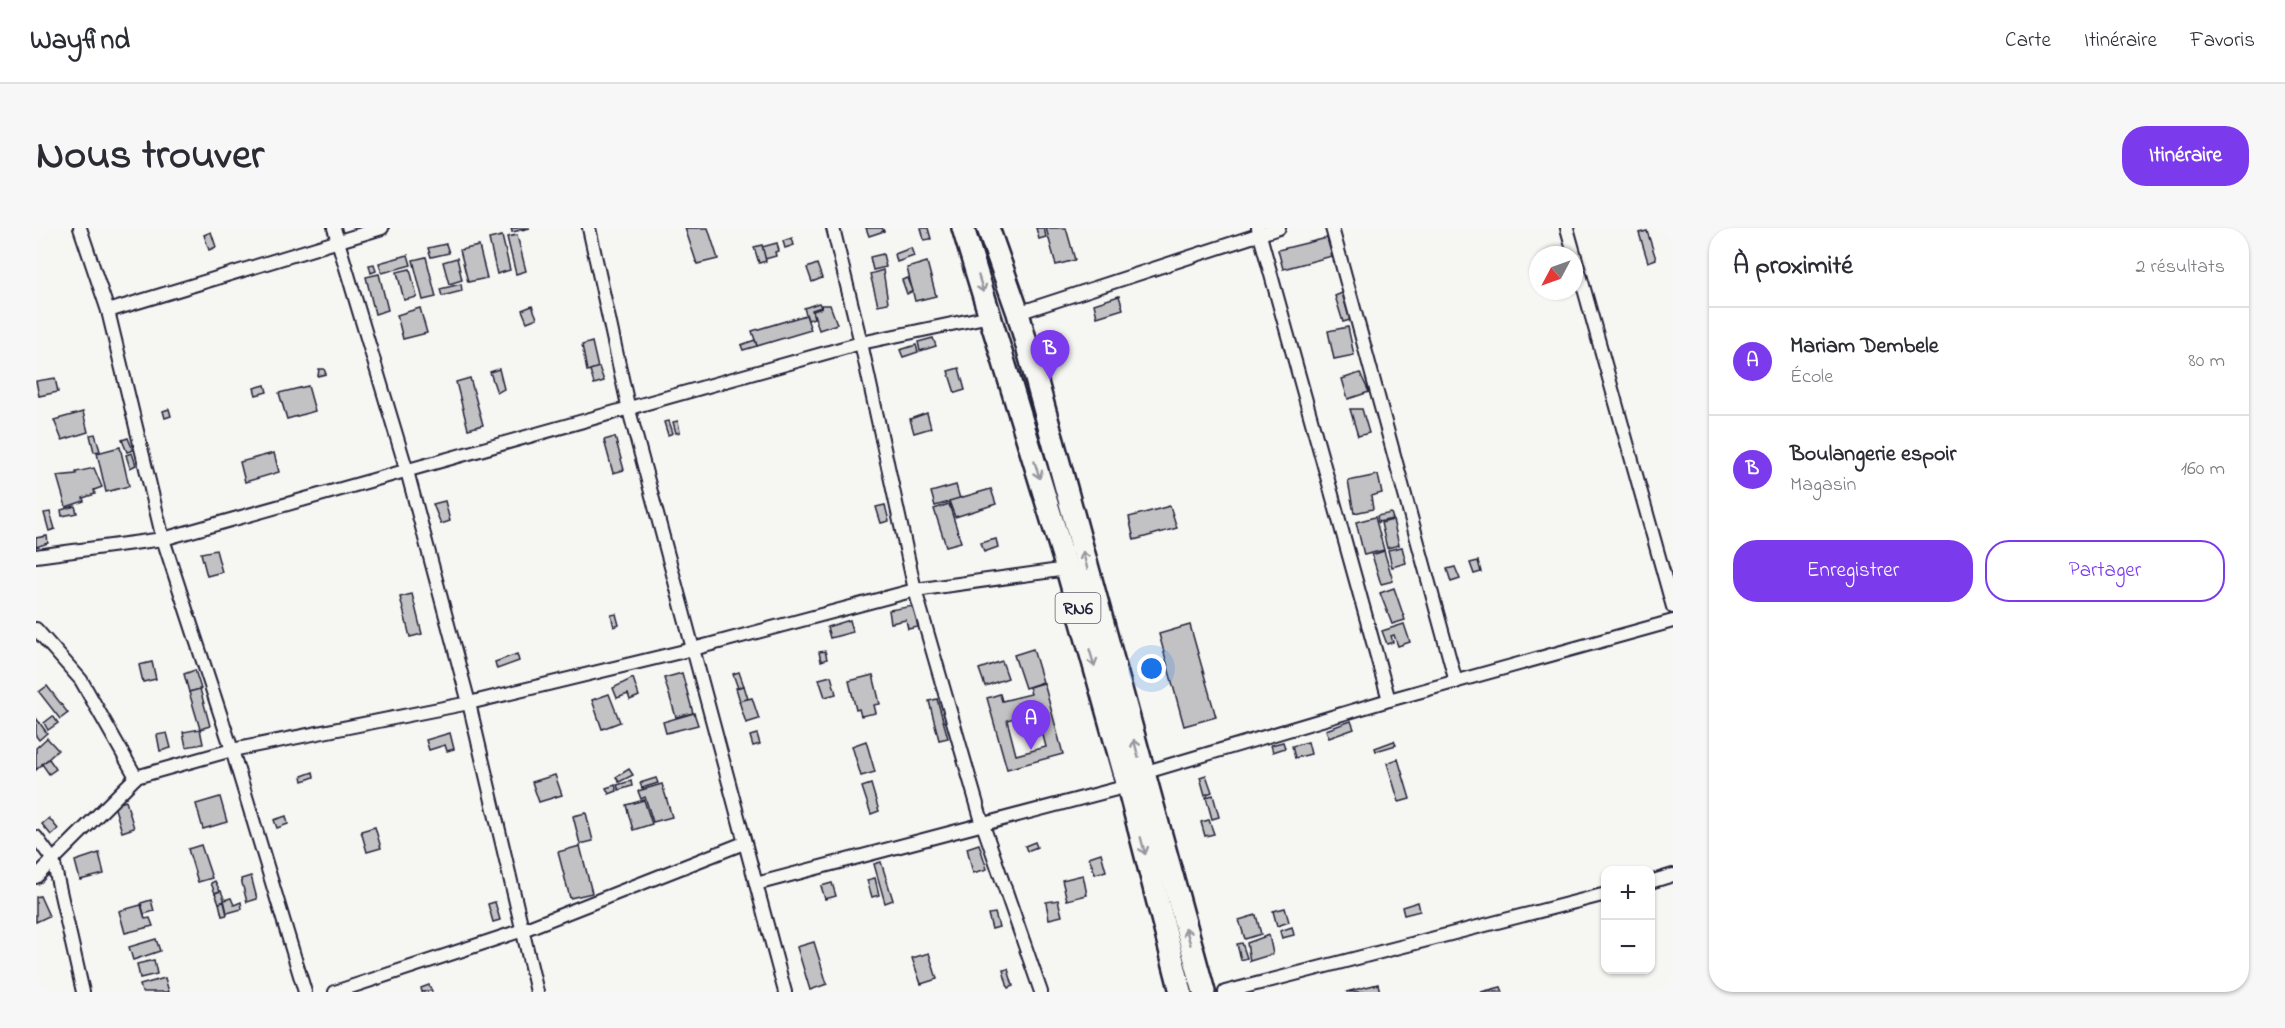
<!DOCTYPE html>
<html lang="fr">
<meta charset="utf-8">
<style>
body{margin:0;font-family:"Indie Flower",sans-serif;background:#f7f7f7;color:#2b2b33}
.controls{position:absolute;right:18px;bottom:18px;display:grid;overflow:hidden;border-radius:12px;box-shadow:0 2px 4px #0004}
.controls button{width:54px;height:54px;display:grid;place-items:center;padding:0;border:0;border-bottom:2px solid #e1e1e2;background:#fff;color:#2b2b33;font:30px sans-serif}
.compass{position:absolute;left:1493px;top:18px;width:54px;height:54px;border-radius:50%;background:#fff;box-shadow:0 2px 4px #0004;rotate:229deg}
.you{position:absolute;left:1116px;top:441px;width:21px;height:21px;margin:-15px;border:4px solid #fff;border-radius:50%;background:#1a73e8;box-shadow:0 0 0 9px #1a73e833}
.badge{display:grid;place-items:center;width:39px;height:39px;border-radius:50%;background:#7c3aed;color:#fff;font-size:20px;font-weight:700}
.pin{position:absolute;translate:-50% -50px;filter:drop-shadow(0 2px 3px #0008)}
.pin::after{content:'';position:absolute;top:32px;width:21px;height:18px;background:inherit;clip-path:polygon(0 0,100% 0,50% 100%)}
.list{margin:0;padding:0;list-style:none}
h2{display:flex;justify-content:space-between;align-items:center;height:78px;margin:0;padding:0 24px;font-size:26px}
h2 small{font-size:20px;font-weight:400;color:#7c7c81}
.list li{display:grid;grid-template-columns:39px 1fr auto;gap:18px;align-items:center;box-sizing:border-box;height:108px;padding:0 24px;border-top:2px solid #e1e1e2}
.list b{display:block;font-size:22px;white-space:nowrap}
.list p{margin:0;font-size:20px;white-space:nowrap;color:#7c7c81}
.list em{font-size:20px;font-style:normal;color:#7c7c81}
.actions{display:flex;gap:12px;padding:18px 24px}
.actions a{flex:1;padding:14px 0;border:2px solid #7c3aed;border-radius:24px;text-align:center;font-size:21px;color:#7c3aed}
.actions .main{background:#7c3aed;color:#fff}
.map{position:relative;flex:none;width:1637px;height:764px;overflow:hidden;border-radius:24px}
header{display:flex;align-items:center;gap:36px;box-sizing:border-box;height:84px;padding:0 30px;background:#fff;border-bottom:2px solid #e1e1e2}
header strong{font-size:28px}
nav{display:flex;gap:33px;margin-inline-start:auto;font-size:21px}
.intro{display:flex;align-items:center;justify-content:space-between;box-sizing:border-box;height:144px;padding:0 36px}
h1{margin:0;font-size:42px}
.button{padding:15px 27px;border-radius:24px;background:#7c3aed;color:#fff;font-size:21px;font-weight:700}
main{display:flex;gap:36px;padding:0 36px}
aside{flex:1;background:#fff;border-radius:24px;box-shadow:0 2px 4px #0004}
.map>svg:first-child{display:block}
</style>
<header>
<strong>Wayfind</strong>
<nav><a>Carte</a><a>Itinéraire</a><a>Favoris</a></nav>
</header>
<div class="intro"><h1>Nous trouver</h1><a class="button">Itinéraire</a></div>
<main>
<div class="map">
<svg width="1637" height="764" viewBox="0 0 1637 764">
<rect width="100%" height="100%" fill="#f6f6f2"/>
<filter id="ink" filterUnits="userSpaceOnUse"><feTurbulence type="fractalNoise" baseFrequency=".0167" numOctaves="2"/><feDisplacementMap in="SourceGraphic" scale="12" xChannelSelector="R" yChannelSelector="G"/><feConvolveMatrix kernelMatrix="1 2 1 2 8 2 1 2 1" color-interpolation-filters="sRGB"/></filter>
<g filter="url(#ink)">
<g fill="#c2c2c4" stroke="#22223b" stroke-width="1.5" fill-rule="evenodd">
<polygon points="475,0 494,0 476,4"/>
<polygon points="649,0 672,0 682,31 661,36"/>
<polygon points="830,0 846,0 848,3 833,8"/>
<polygon points="885,0 892,0 895,11 888,12"/>
<polygon points="1000,0 1008,0 1010,9 1003,11"/>
<polygon points="1010,0 1030,0 1039,32 1020,37"/>
<polygon points="1611,3 1620,31 1612,34 1603,5"/>
<polygon points="175,4 180,19 173,22 168,7"/>
<polygon points="481,7 490,43 480,46 471,9"/>
<polygon points="466,8 474,42 461,46 453,11"/>
<polygon points="756,10 758,17 749,20 747,13"/>
<polygon points="1291,10 1296,28 1247,41 1242,22"/>
<polygon points="741,15 743,23 739,24 740,28 729,31 726,19"/>
<polygon points="410,16 413,25 395,29 392,20"/>
<polygon points="726,17 730,33 723,35 718,19"/>
<polygon points="443,18 451,50 432,54 424,22"/>
<polygon points="875,20 878,28 861,34 859,26"/>
<polygon points="847,26 850,39 837,42 834,29"/>
<polygon points="372,27 375,37 346,45 343,35"/>
<polygon points="390,29 400,69 387,72 377,32"/>
<polygon points="421,30 426,52 413,56 407,34"/>
<polygon points="891,34 900,68 879,73 871,40"/>
<polygon points="338,36 340,43 335,45 333,37"/>
<polygon points="781,36 786,50 776,54 771,40"/>
<polygon points="374,41 381,69 368,72 361,44"/>
<polygon points="847,42 852,75 842,77 834,46"/>
<polygon points="343,46 352,82 339,86 330,49"/>
<polygon points="872,50 877,63 871,66 866,52"/>
<polygon points="425,56 426,63 406,68 404,61"/>
<polygon points="1306,65 1314,92 1307,94 1299,68"/>
<polygon points="1083,68 1087,81 1061,89 1058,76"/>
<polygon points="783,75 785,79 776,82 778,90 772,92 768,80"/>
<polygon points="785,77 794,77 801,96 783,102 777,83 786,80"/>
<polygon points="496,78 501,90 491,94 486,82"/>
<polygon points="384,80 391,105 367,111 361,87"/>
<polygon points="770,87 775,102 721,118 716,103"/>
<polygon points="1312,99 1318,127 1298,131 1292,103"/>
<polygon points="897,110 900,118 884,123 882,114"/>
<polygon points="719,112 721,118 707,122 705,117"/>
<polygon points="556,114 562,140 551,143 546,117"/>
<polygon points="880,117 882,124 867,129 864,122"/>
<polygon points="563,139 568,153 558,156 554,142"/>
<polygon points="923,140 929,162 919,165 912,143"/>
<polygon points="283,141 288,141 290,146 282,148"/>
<polygon points="463,141 468,161 461,165 454,144"/>
<polygon points="1324,145 1333,164 1312,171 1306,151"/>
<polygon points="19,150 22,164 3,168 0,153"/>
<polygon points="434,150 447,197 432,201 420,154"/>
<polygon points="229,157 231,164 220,167 218,160"/>
<polygon points="272,158 279,183 251,191 243,165"/>
<polygon points="133,181 135,188 129,190 127,183"/>
<polygon points="1314,181 1326,181 1333,205 1322,208"/>
<polygon points="47,184 52,204 26,212 18,192"/>
<polygon points="891,185 895,200 878,205 874,191"/>
<polygon points="633,193 637,205 632,207 628,194"/>
<polygon points="642,193 644,204 640,205 637,194"/>
<polygon points="59,206 64,223 58,224 54,207"/>
<polygon points="579,209 588,242 577,245 568,212"/>
<polygon points="92,210 97,222 91,224 86,212"/>
<polygon points="84,219 93,258 70,264 61,225"/>
<polygon points="96,225 100,237 94,240 90,227"/>
<polygon points="238,225 243,244 209,254 204,234"/>
<polygon points="58,240 66,259 58,262 59,266 47,270 48,273 30,279 21,248 40,246 40,244"/>
<polygon points="1342,247 1346,265 1335,268 1337,281 1318,285 1312,253"/>
<polygon points="920,257 924,271 899,278 895,264"/>
<polygon points="955,261 960,276 919,289 913,273"/>
<polygon points="409,273 414,293 405,296 397,276"/>
<polygon points="913,276 925,314 910,318 898,281"/>
<polygon points="849,277 853,293 845,295 840,279"/>
<polygon points="39,278 41,285 26,288 25,282"/>
<polygon points="1134,278 1141,300 1098,312 1093,289"/>
<polygon points="14,284 19,301 13,303 8,285"/>
<polygon points="1355,285 1357,291 1342,294 1341,288"/>
<polygon points="1339,289 1348,322 1328,327 1320,294"/>
<polygon points="1357,292 1363,317 1351,320 1345,295"/>
<polygon points="11,308 12,315 0,319 0,310"/>
<polygon points="960,311 962,319 948,324 945,315"/>
<polygon points="1366,319 1370,335 1356,339 1352,322"/>
<polygon points="180,322 186,344 171,348 165,325"/>
<polygon points="1348,323 1357,353 1345,356 1336,327"/>
<polygon points="1442,333 1445,344 1438,346 1434,335"/>
<polygon points="1419,339 1424,351 1415,354 1411,341"/>
<polygon points="1358,360 1369,392 1356,396 1344,365"/>
<polygon points="376,366 386,406 374,409 364,369"/>
<polygon points="878,378 882,399 872,401 870,392 855,395 853,382"/>
<polygon points="580,386 583,397 578,399 575,387"/>
<polygon points="814,392 817,404 794,410 791,399"/>
<polygon points="1368,396 1374,414 1362,418 1358,407 1355,408 1357,414 1351,416 1346,403"/>
<polygon points="1154,397 1180,489 1148,498 1123,406"/>
<polygon points="997,421 1007,454 989,460 978,427"/>
<polygon points="789,423 791,431 785,433 783,424"/>
<polygon points="481,426 483,433 461,441 459,434"/>
<polygon points="966,433 972,450 949,458 943,441"/>
<polygon points="116,434 120,451 107,454 103,437"/>
<polygon points="159,442 165,461 153,464 148,446"/>
<polygon points="703,444 708,458 702,460 697,446"/>
<polygon points="646,445 657,485 640,489 628,450"/>
<polygon points="837,447 844,476 838,477 840,485 825,488 823,481 820,482 813,453"/>
<polygon points="795,448 800,466 789,469 783,451"/>
<polygon points="597,450 603,468 594,472 592,466 581,470 577,460"/>
<path d="M 1008,455 L 1027,526 L 971,541 L 951,470 L 964,466 L 966,473 L 995,466 L 993,459 ZM 1001,484 L 1010,519 L 980,527 L 971,492 Z"/>
<polygon points="11,458 32,485 24,491 3,464"/>
<polygon points="708,458 712,471 704,473 700,460"/>
<polygon points="164,461 174,498 164,501 153,464"/>
<polygon points="573,466 584,494 566,501 556,472"/>
<polygon points="716,470 723,491 710,495 703,473"/>
<polygon points="901,471 912,510 903,512 893,473"/>
<polygon points="658,485 662,497 630,505 627,494"/>
<polygon points="17,488 22,495 12,502 8,495"/>
<polygon points="0,490 11,505 3,512 0,508"/>
<polygon points="1315,493 1318,501 1293,510 1290,502"/>
<polygon points="164,501 167,516 150,519 147,504"/>
<polygon points="131,505 135,520 124,523 121,507"/>
<polygon points="414,505 418,521 411,523 409,517 393,522 390,512"/>
<polygon points="721,506 724,516 717,518 714,508"/>
<polygon points="11,510 22,522 0,542 0,520"/>
<polygon points="830,513 839,544 825,548 816,518"/>
<polygon points="1358,513 1360,517 1340,523 1339,520"/>
<polygon points="1247,514 1249,520 1237,524 1235,517"/>
<polygon points="1272,514 1275,526 1259,530 1256,518"/>
<polygon points="13,531 20,541 13,546 6,536"/>
<polygon points="1362,531 1374,571 1363,574 1351,535"/>
<polygon points="593,541 597,547 583,554 580,549"/>
<polygon points="277,544 278,549 267,553 266,548"/>
<polygon points="519,547 526,567 503,574 496,554"/>
<polygon points="1170,547 1176,564 1169,567 1164,549"/>
<polygon points="620,550 622,555 606,560 604,555"/>
<polygon points="595,553 596,558 583,562 581,557"/>
<polygon points="626,556 636,589 617,594 609,569 605,571 602,563"/>
<polygon points="835,556 843,583 835,586 826,559"/>
<polygon points="579,557 581,563 573,566 570,560"/>
<polygon points="1177,567 1183,589 1176,591 1170,569"/>
<polygon points="184,569 191,594 167,601 160,576"/>
<polygon points="608,572 616,596 597,602 590,577"/>
<polygon points="90,573 98,600 86,604 78,577"/>
<polygon points="550,585 557,613 544,616 537,588"/>
<polygon points="250,588 252,596 241,600 238,592"/>
<polygon points="13,590 22,601 15,607 6,596"/>
<polygon points="1173,592 1178,606 1169,608 1165,594"/>
<polygon points="339,599 345,620 331,624 325,603"/>
<polygon points="999,614 1001,619 991,623 989,618"/>
<polygon points="943,616 951,641 937,645 931,620"/>
<polygon points="165,617 176,650 162,654 152,621"/>
<polygon points="544,618 556,665 534,670 522,624"/>
<polygon points="63,625 68,646 44,652 39,633"/>
<polygon points="1065,625 1070,643 1059,646 1053,629"/>
<polygon points="845,634 857,672 849,675 838,636"/>
<polygon points="1047,647 1051,667 1031,672 1026,652"/>
<polygon points="215,648 221,671 211,674 205,651"/>
<polygon points="839,650 843,667 836,669 831,652"/>
<polygon points="179,653 184,663 179,665 175,655"/>
<polygon points="796,655 800,668 789,671 785,658"/>
<polygon points="185,663 189,673 183,675 179,665"/>
<polygon points="4,668 13,688 0,694 0,669"/>
<polygon points="195,670 198,677 205,674 206,681 191,685 188,672"/>
<polygon points="115,672 118,683 108,686 105,675"/>
<polygon points="1022,672 1026,688 1013,691 1010,674"/>
<polygon points="188,674 191,687 186,688 183,675"/>
<polygon points="459,674 464,692 457,694 452,676"/>
<polygon points="1382,674 1384,683 1368,687 1366,679"/>
<polygon points="105,677 109,691 114,690 117,698 89,705 83,683"/>
<polygon points="1249,680 1253,694 1241,698 1237,683"/>
<polygon points="959,685 963,699 956,701 952,686"/>
<polygon points="1220,687 1225,706 1209,711 1203,692"/>
<polygon points="1256,699 1258,707 1246,710 1244,703"/>
<polygon points="1233,707 1237,726 1214,733 1211,715"/>
<polygon points="120,711 124,723 97,732 93,719"/>
<polygon points="778,714 791,756 774,762 761,719"/>
<polygon points="1206,715 1211,730 1205,732 1201,716"/>
<polygon points="893,725 901,751 885,756 876,730"/>
<polygon points="118,732 121,746 104,750 101,736"/>
<polygon points="972,741 977,758 972,760 967,742"/>
<polygon points="129,750 133,764 106,764 104,757"/>
<polygon points="1342,756 1344,764 1310,764"/>
<polygon points="393,757 396,763 386,764 385,760"/>
<polygon points="1465,759 1467,764 1445,764"/>
</g>
<g fill="none" stroke-linecap="round" stroke-linejoin="round">
<g stroke="#22223b" stroke-width="16">
<g id="minor">
<polyline points="44,0 72,83 127,311 196,522 269,764"/>
<polyline points="298,0 371,243 433,475 501,764"/>
<polyline points="553,0 593,182 749,764"/>
<polyline points="797,0 825,115 879,362 947,597 1005,764"/>
<polyline points="1222,0 1353,472"/>
<polyline points="1296,0 1420,454"/>
<polyline points="1531,0 1637,379"/>
<polyline points="72,83 346,0"/>
<polyline points="982,85 1243,0"/>
<polyline points="0,328 127,311 825,115 954,88"/>
<polyline points="0,401 45,452 100,549"/>
<polyline points="0,609 17,632 47,764"/>
<polyline points="0,649 100,549 196,522 433,475 657,421 879,362 1031,341"/>
<polyline points="1614,654 1637,647"/>
<polyline points="720,656 1092,558 1107,545 1353,472 1637,393"/>
<polyline points="299,764 487,702 708,615"/>
<polyline points="1189,764 1570,666"/>
</g>
</g>
<g stroke="#22223b" stroke-width="26">
<g id="trunk">
<polyline points="927,0 1031,341 1092,558 1145,764"/>
<polyline points="952,0 982,85 1168,764"/>
</g>
</g>
<use href="#minor" stroke="#f6f6f2" stroke-width="12"/>
<use href="#trunk" stroke="#f6f6f2" stroke-width="21"/>
</g>
<defs><path id="oneway-shaft" d="M-6 0H5M1.5-3L5.5 0L1.5 3" fill="none" stroke-width="1.6" stroke-linecap="round" stroke-linejoin="round" transform="scale(1.5)"/></defs>
<g stroke="#9797a0">
<use href="#oneway-shaft" transform="translate(945 56) rotate(73)"/>
<use href="#oneway-shaft" transform="translate(1001 242) rotate(73)"/>
<use href="#oneway-shaft" transform="translate(1049 332) rotate(-105)"/>
<use href="#oneway-shaft" transform="translate(1056 430) rotate(74)"/>
<use href="#oneway-shaft" transform="translate(1100 520) rotate(-105)"/>
<use href="#oneway-shaft" transform="translate(1107 618) rotate(75)"/>
<use href="#oneway-shaft" transform="translate(1152 708) rotate(-106)"/>
</g>
</g>
<g text-anchor="middle" stroke-width="4.5" stroke-linejoin="round" paint-order="stroke">
<rect fill="#f6f6f2" stroke="#626272" stroke-width="1.5" x="1019.5" y="365" width="45" height="30" rx="4.5"/>
<g font-size="18" font-weight="bold" fill="#22223b">
<text x="1042" y="386">RN6</text>
</g>
</g>
</svg>
<div class="controls">
<button>+</button>
<button>−</button>
</div>
<svg class="compass" viewBox="-18 -18 36 36"><path d="M0-13l5 13h-10z" fill="#e53935"/><path d="M0 13l5-13h-10z" fill="#7c7c81"/></svg>
<div class="you"></div>
<div class="pin badge" style="left:995px;top:522px">A</div>
<div class="pin badge" style="left:1014px;top:152px">B</div>
</div>
<aside>
<h2>À proximité<small>2 résultats</small></h2>
<ul class="list">
<li><span class="badge">A</span><div><b>Mariam Dembele</b><p>École</p></div><em>80 m</em></li>
<li><span class="badge">B</span><div><b>Boulangerie espoir</b><p>Magasin</p></div><em>160 m</em></li>
</ul>
<div class="actions"><a class="main">Enregistrer</a><a>Partager</a></div>
</aside>
</main>
